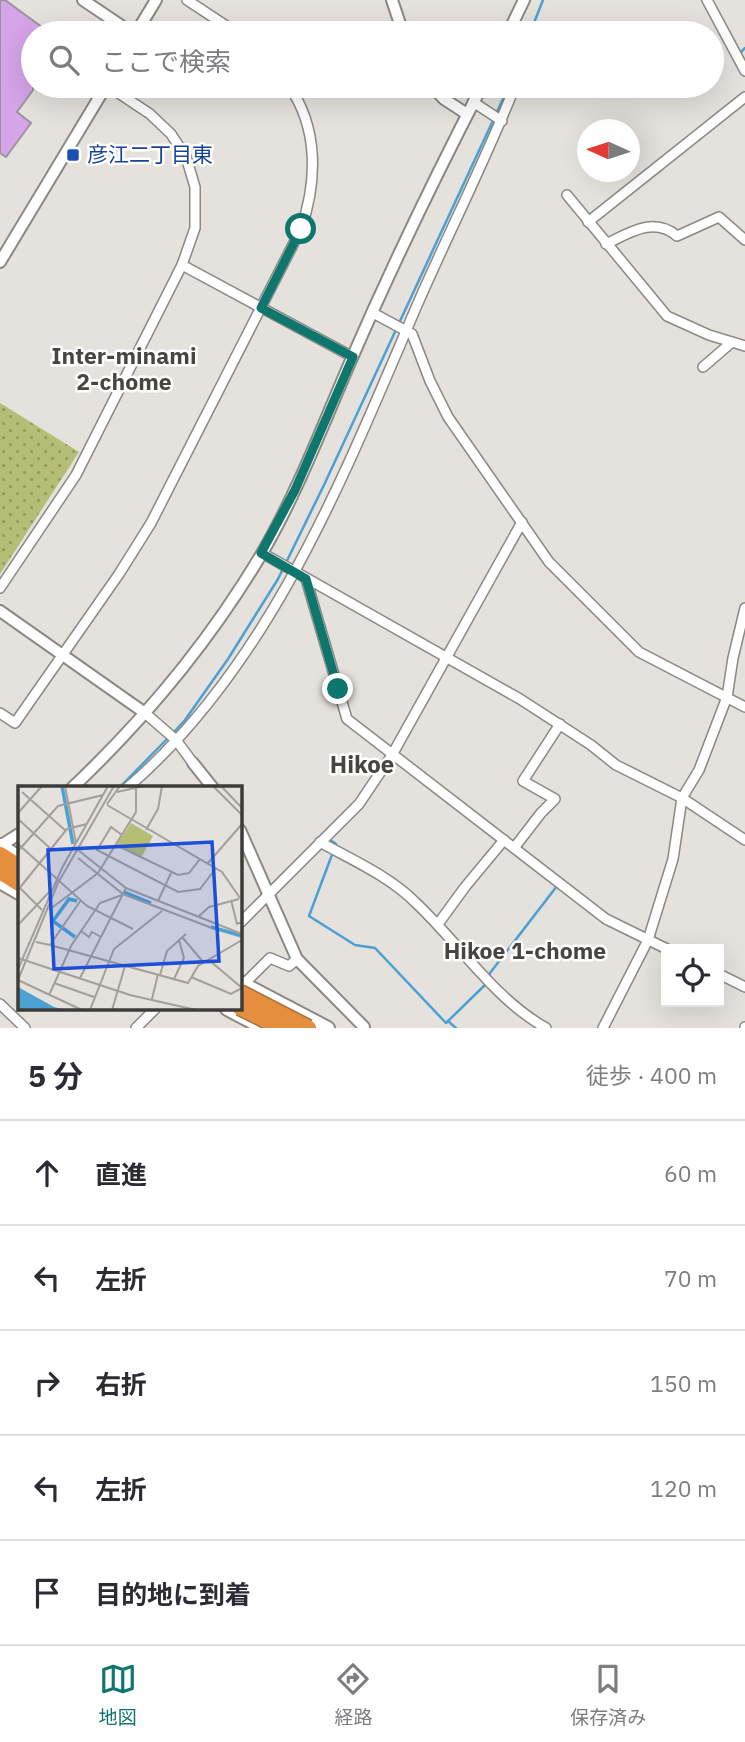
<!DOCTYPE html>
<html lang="ja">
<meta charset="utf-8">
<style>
body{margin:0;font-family:"IBM Plex Sans","Noto Sans JP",sans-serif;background:#f7f7f7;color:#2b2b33}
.controls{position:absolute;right:21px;bottom:21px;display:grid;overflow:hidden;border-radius:0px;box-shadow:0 7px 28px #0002}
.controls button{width:63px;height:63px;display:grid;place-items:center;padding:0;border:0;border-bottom:2px solid #e1e1e2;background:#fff;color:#2b2b33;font:35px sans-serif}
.compass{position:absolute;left:577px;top:119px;width:63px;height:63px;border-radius:50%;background:#fff;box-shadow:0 7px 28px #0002;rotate:273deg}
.stop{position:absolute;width:21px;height:21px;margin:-16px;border:5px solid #0f766e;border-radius:50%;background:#fff}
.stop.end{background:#0f766e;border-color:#fff;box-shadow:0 2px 7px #0008}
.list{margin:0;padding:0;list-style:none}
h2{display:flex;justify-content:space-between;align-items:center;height:91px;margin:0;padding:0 28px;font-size:30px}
h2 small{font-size:23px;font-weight:400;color:#7c7c81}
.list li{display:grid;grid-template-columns:46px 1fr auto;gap:21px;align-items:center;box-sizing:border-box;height:105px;padding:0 28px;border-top:2px solid #e1e1e2}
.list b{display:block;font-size:26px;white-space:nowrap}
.list em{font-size:23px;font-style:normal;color:#7c7c81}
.icon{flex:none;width:38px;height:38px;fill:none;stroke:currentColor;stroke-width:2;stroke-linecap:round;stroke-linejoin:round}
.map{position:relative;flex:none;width:745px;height:1028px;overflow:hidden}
.search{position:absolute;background:#fff;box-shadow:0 7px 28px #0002;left:21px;right:21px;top:21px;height:77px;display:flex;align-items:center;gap:18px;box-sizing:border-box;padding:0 24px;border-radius:38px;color:#7c7c81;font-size:26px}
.sheet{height:616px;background:#fff}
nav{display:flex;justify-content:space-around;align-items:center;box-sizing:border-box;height:98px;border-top:2px solid #e1e1e2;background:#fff;font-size:19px;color:#7c7c81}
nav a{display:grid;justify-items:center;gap:4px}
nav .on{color:#0f766e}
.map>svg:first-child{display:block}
</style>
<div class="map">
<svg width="745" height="1028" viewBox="0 0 745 1028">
<defs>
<pattern id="park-dots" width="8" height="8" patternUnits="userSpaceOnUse" patternTransform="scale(1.75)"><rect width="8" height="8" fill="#b6bd74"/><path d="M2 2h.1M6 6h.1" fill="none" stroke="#959b60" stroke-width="1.8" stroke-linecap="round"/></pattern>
</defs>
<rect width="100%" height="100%" fill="#e5e1dd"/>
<polygon fill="url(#park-dots)" points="0,403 79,452 0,574"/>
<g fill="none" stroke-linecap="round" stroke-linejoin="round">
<g stroke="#4ba1d1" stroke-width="2.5">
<polyline points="530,33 543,0"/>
<polyline points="739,54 745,48"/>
<polyline points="173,733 185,720 228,659 278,579 324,485 509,86"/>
<polyline points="119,788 168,738"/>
<polyline points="329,839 336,844 309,916 355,945 375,948 446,1023 486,984 490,973 557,886"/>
<polyline points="448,1021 456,1028"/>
</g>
</g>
<polygon fill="#d6a4e8" stroke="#98959a" stroke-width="2" points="0,0 5,0 50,33 33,33 33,90 17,112 31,123 6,157 0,153"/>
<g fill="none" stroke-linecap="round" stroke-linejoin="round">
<g stroke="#8c8884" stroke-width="12">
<g id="minor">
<polyline points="187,0 237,33"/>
<polyline points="707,0 745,71"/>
<polyline points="536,33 538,29"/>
<polyline points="473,102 502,121"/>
<polyline points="567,195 667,316 709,335 745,346"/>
<polyline points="588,222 745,97"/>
<path d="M 606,244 C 629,233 654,216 677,236 L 719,217 L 745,240"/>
<polyline points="182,265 353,357"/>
<polyline points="373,313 412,334 430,381 448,417 549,562 639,652 745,707"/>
<polyline points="703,367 732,342"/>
<polyline points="262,553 520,699 591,745 616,765 682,798 745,840"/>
<polyline points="306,579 347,719 606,919 667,949"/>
<polyline points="0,588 76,475 182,265 195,228 195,187 186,157 171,134 150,114 108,86"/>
<path d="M 0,713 L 15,723 L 119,574 L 151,523 L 301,229 C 317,182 319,129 289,86"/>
<polyline points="145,713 176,740 193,763"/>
<path d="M 127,788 C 271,665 345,473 418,303 C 450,230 486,159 515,86"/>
<path d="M 320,842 C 352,860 389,876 415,902 C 459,943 493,998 546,1028"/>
<polyline points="514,848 541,813 555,799 523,781 560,724"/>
<polyline points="240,923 359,804 392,755 522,522"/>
<polyline points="438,924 465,887 504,840"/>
<polyline points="719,974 745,987"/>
<polyline points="244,984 270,958 289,966 297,959"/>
<polyline points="0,1004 25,1028"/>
<polyline points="136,1028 155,1009"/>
<polyline points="603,1028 648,940 673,859 682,798 699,770 727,697 733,658 745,608"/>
<polyline points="745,1028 745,1027"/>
</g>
</g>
<g stroke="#8c8884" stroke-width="14">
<g id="tertiary">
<polyline points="83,0 132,33"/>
<polyline points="392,0 403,33"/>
<polyline points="136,33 156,0"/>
<polyline points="508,33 524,0"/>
<polyline points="432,86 444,99 467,114"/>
<polyline points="0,262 106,86"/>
<polyline points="0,611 145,713"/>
<polyline points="193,763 213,788"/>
<path d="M 72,788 C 145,719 209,642 261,555 C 298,492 323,424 352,358 C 392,266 436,175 482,86"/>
<polyline points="240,830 297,959 364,1027"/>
<polyline points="0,846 19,834"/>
</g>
</g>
<g stroke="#8c8884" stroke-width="16">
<g id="secondary">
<polyline points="0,845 19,857"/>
<polyline points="0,882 19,893"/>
<polyline points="240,982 328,1028"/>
<polyline points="227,1009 263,1028"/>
</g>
</g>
<g stroke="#aa713d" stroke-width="19">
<g id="motorway">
<polyline points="0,855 19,867"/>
<polyline points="0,871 19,883"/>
</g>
</g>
<use href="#minor" stroke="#fff" stroke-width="9"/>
<use href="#tertiary" stroke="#fff" stroke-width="10"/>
<use href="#secondary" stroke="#fff" stroke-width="12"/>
<use href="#motorway" stroke="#e48e3e" stroke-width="16"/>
<g stroke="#aa713d" stroke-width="19" stroke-linecap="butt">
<g id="motorway-bridge">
<polyline points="240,993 308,1028"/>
<polyline points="240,1007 282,1028"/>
</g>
</g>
<use href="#motorway-bridge" stroke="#e48e3e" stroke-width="16"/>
</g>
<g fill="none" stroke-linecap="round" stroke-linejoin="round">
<polyline stroke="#0f766e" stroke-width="9" points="301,229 261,308 353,357 295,490 261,553 306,579 338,689"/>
</g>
<rect fill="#1a4fb4" stroke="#fff" stroke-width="2.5" x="66" y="148" width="14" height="14" rx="3.5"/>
<g text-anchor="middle" stroke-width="5" stroke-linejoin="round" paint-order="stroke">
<g font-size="21" fill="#164399" stroke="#fff" text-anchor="start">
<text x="87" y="162">彦江二丁目東</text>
</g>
<g font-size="23" font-weight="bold" fill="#484541" stroke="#fff">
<text x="124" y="364">Inter-minami<tspan x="124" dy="26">2-chome</tspan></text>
<text x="525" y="959">Hikoe 1-chome</text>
</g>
<g font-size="24" font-weight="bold" fill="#484541" stroke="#fff">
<text x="362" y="773">Hikoe</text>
</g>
</g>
<g transform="translate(18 786)">
<rect width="224" height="224" fill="#e5e1dd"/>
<path d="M 113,37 L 135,50 L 123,72 L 99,58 Z" fill="#b6bd74"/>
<path d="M 0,201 L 36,221 L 47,224 L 0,224 Z" fill="#4ba1d1"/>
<path fill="none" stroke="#4ba1d1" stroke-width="3.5" d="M 44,0 L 55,58M 106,106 L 133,117M 193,141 L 224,150M 57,151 L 35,135 L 51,113 L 59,115"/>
<path fill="none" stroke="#a29f9c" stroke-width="2" d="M 47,0 L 58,57M 195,0 L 224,29M 203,0 L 224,22M 4,6 L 48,45M 99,6 L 126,0M 89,18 L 102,0M 89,19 L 204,86 L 222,112M 0,27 L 24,0M 0,33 L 34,64M 128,44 L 140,23 L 144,0M 104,49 L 93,41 L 79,64 L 160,106 L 182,103 L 198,82M 0,58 L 69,120 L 115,143M 98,59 L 160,89 L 171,87 L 182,73M 60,64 L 108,102 L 224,148M 0,65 L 40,20 L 85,9M 60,72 L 105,108 L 194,142M 190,77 L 224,38M 2,102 L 24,124M 0,104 L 49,43 L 69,38M 213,114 L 219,138 L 224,136M 140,115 L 153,87M 31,124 L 80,87 L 118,26 L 118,2M 180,131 L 191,121 L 221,113M 0,139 L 34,103M 63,145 L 71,151 L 74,146 L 83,151M 164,151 L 186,177M 18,156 L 32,159 L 63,114M 32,159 L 170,197 L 180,180 L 224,154M 0,172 L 112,209 L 178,224M 191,174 L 224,202M 0,183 L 44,82 L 90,0M 42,185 L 53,160 L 82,117 L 104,109M 142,189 L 149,165 L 168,148M 173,191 L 213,208 L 224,202M 62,192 L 108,102M 156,193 L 166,172 L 161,154M 0,194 L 64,224M 0,194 L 40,97 L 96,0M 36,197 L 76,211M 31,209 L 42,185M 134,213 L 140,188M 72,224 L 96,163 L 144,125M 94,224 L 107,180"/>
<path fill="#1d4ed8" fill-opacity="0.15" stroke="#1d4ed8" stroke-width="3.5" d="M 194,56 L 201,175 L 36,183 L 30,64 Z"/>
<rect width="224" height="224" fill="none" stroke="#3e3c3a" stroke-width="3.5"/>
</g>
</svg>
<div class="controls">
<button><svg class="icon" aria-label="locate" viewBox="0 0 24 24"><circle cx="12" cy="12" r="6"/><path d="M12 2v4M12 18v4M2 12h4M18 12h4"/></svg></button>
</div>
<svg class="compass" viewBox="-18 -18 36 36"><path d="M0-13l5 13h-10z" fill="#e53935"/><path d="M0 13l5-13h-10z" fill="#7c7c81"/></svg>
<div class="stop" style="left:301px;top:229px"></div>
<div class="stop end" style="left:338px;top:689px"></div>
<div class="search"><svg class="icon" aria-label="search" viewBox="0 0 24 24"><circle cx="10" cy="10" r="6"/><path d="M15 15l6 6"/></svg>ここで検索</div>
</div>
<section class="sheet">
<h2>5 分<small>徒歩 · 400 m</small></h2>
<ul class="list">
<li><svg class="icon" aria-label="ahead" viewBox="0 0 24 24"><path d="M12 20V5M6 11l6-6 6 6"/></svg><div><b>直進</b></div><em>60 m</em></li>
<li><svg class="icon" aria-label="left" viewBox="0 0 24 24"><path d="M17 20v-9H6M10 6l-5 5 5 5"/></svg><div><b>左折</b></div><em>70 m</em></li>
<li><svg class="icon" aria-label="right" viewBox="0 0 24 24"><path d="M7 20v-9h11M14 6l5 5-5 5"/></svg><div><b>右折</b></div><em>150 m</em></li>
<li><svg class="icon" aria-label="left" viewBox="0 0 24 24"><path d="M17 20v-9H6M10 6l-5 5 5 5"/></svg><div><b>左折</b></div><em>120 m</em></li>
<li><svg class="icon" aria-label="arrive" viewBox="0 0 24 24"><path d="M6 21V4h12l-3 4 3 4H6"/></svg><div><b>目的地に到着</b></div></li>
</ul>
</section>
<nav>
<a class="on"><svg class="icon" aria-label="map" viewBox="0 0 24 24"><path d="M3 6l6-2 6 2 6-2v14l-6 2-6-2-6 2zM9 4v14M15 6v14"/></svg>地図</a>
<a><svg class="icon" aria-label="directions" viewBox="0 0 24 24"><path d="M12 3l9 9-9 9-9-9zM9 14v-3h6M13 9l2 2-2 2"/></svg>経路</a>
<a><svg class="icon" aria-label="saved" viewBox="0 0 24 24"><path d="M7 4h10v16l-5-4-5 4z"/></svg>保存済み</a>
</nav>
